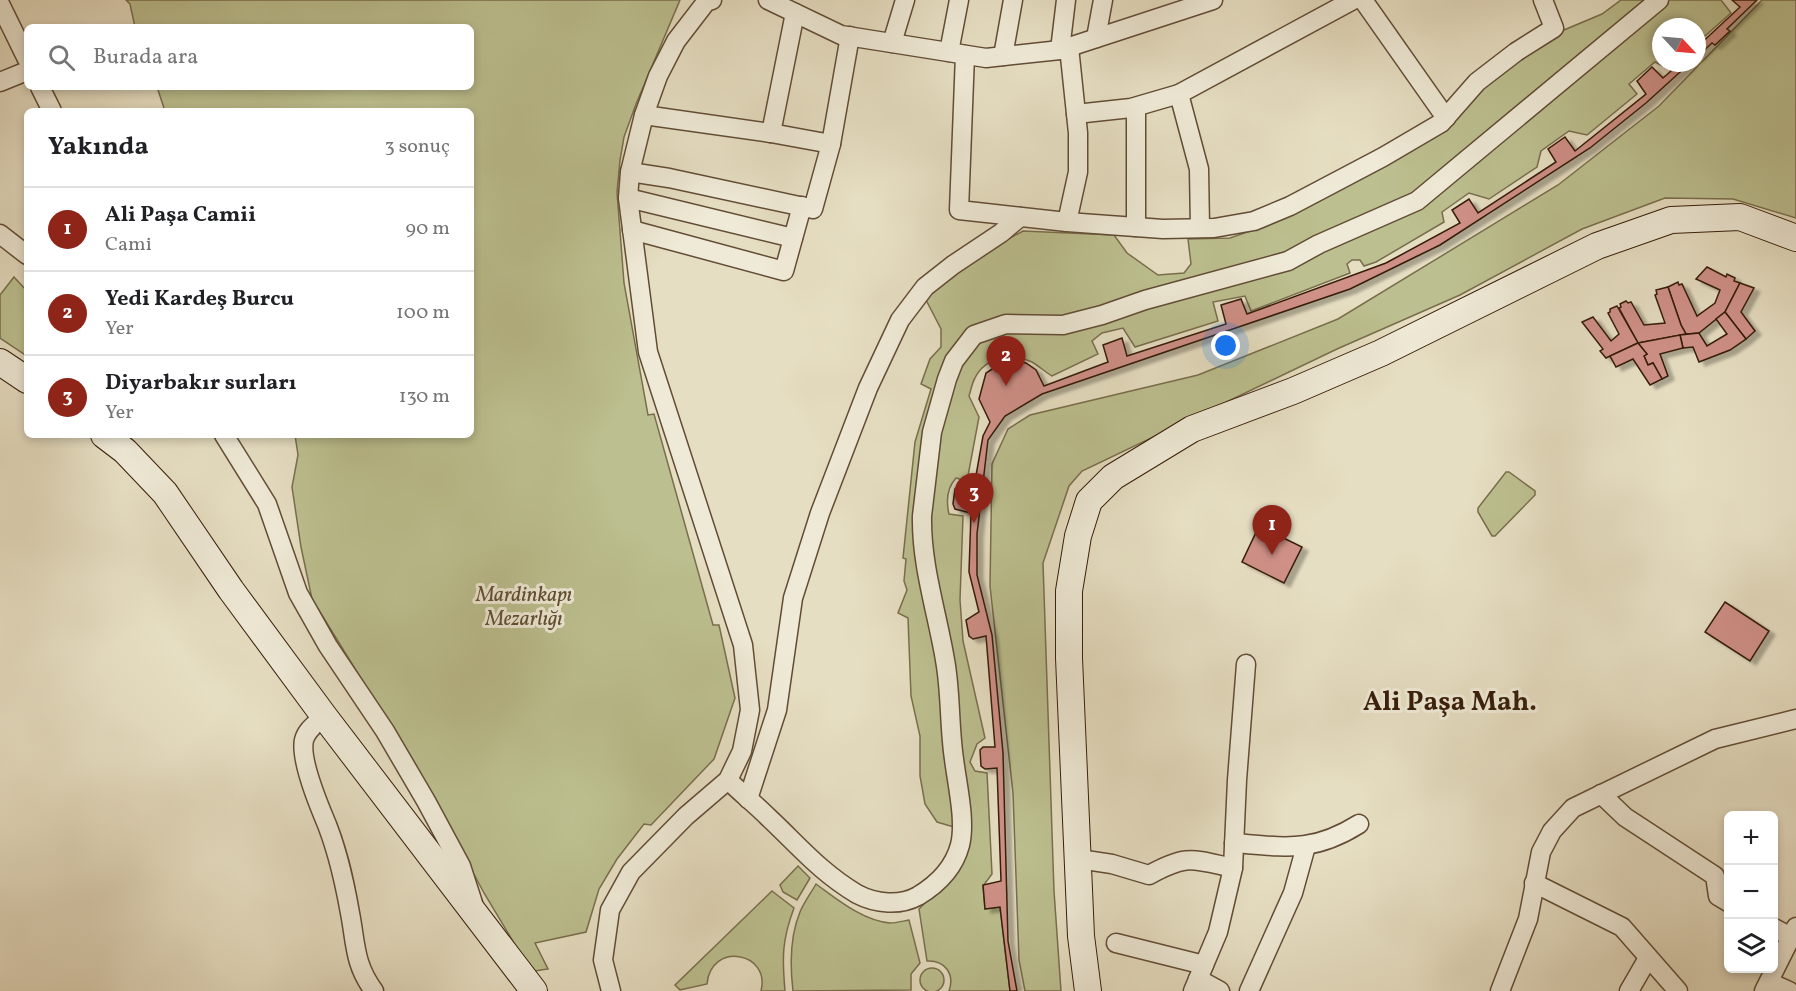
<!DOCTYPE html>
<html lang="tr">
<meta charset="utf-8">
<style>
body{margin:0;font-family:Vollkorn,serif;background:#f6f6f6;color:#202124}
.controls{position:absolute;right:18px;bottom:18px;display:grid;overflow:hidden;border-radius:9px;box-shadow:0 3px 9px #0003}
.controls button{width:54px;height:54px;display:grid;place-items:center;padding:0;border:0;border-bottom:2px solid #e0e0e0;background:#fff;color:#202124;font:30px sans-serif}
.compass{position:absolute;left:1652px;top:18px;width:54px;height:54px;border-radius:50%;background:#fff;box-shadow:0 3px 9px #0003;rotate:116deg}
.you{position:absolute;left:1226px;top:346px;width:21px;height:21px;margin:-15px;border:4px solid #fff;border-radius:50%;background:#1a73e8;box-shadow:0 0 0 9px #1a73e833}
.badge{display:grid;place-items:center;width:39px;height:39px;border-radius:50%;background:#8f2418;color:#fff;font-size:20px;font-weight:700}
.pin{position:absolute;translate:-50% -50px;filter:drop-shadow(0 2px 3px #0008)}
.pin::after{content:'';position:absolute;top:32px;width:21px;height:18px;background:inherit;clip-path:polygon(0 0,100% 0,50% 100%)}
.list{margin:0;padding:0;list-style:none}
h2{display:flex;justify-content:space-between;align-items:center;height:78px;margin:0;padding:0 24px;font-size:26px}
h2 small{font-size:20px;font-weight:400;color:#757577}
.list li{display:grid;grid-template-columns:39px 1fr auto;gap:18px;align-items:center;box-sizing:border-box;height:84px;padding:0 24px;border-top:2px solid #e0e0e0}
.list b{display:block;font-size:22px;white-space:nowrap}
.list p{margin:0;font-size:20px;white-space:nowrap;color:#757577}
.list em{font-size:20px;font-style:normal;color:#757577}
.icon{flex:none;width:33px;height:33px;fill:none;stroke:currentColor;stroke-width:2;stroke-linecap:round;stroke-linejoin:round}
.map{position:relative;flex:none;width:1796px;height:991px;overflow:hidden}
.search{position:absolute;background:#fff;box-shadow:0 3px 9px #0003;left:24px;top:24px;width:450px;height:66px;display:flex;align-items:center;gap:15px;box-sizing:border-box;padding:0 21px;border-radius:9px;color:#757577;font-size:22px}
.panel{position:absolute;background:#fff;box-shadow:0 3px 9px #0003;left:24px;top:108px;width:450px;height:330px;border-radius:9px}
.map>svg:first-child{display:block}
</style>
<div class="map">
<svg width="1796" height="991" viewBox="0 0 1796 991">
<defs>
<filter id="shadow"><feDropShadow dx="6" dy="4" stdDeviation="1.5" flood-color="#0004"/></filter>
</defs>
<rect width="100%" height="100%" fill="#e6dec2"/>
<filter id="stains"><feTurbulence type="fractalNoise" baseFrequency=".00333" numOctaves="4"/><feColorMatrix values="0 0 0 0 .2 0 0 0 0 .09 0 0 0 0 .02 0 0 0 .5 -.17"/></filter>
<radialGradient id="worn" r=".72"><stop offset=".6" stop-color="#630" stop-opacity="0"/><stop offset="1" stop-color="#630" stop-opacity=".3"/></radialGradient>
<g fill="#bcbf8f" stroke="#796e4c" stroke-width="1.5">
<polygon points="126,0 680,0 636,104 624,137 620,160 617,192 624,283 648,415 654,414 713,625 719,625 735,698 714,759 651,825 644,824 617,859 599,889 586,932 535,943 548,969 535,971 526,963 484,893 423,779 312,599 301,547 292,487 298,455 295,435 471,435 471,111 165,111 157,87 471,87 471,27 135,27 130,4"/>
<path d="M 1621,0 L 1721,0 L 1731,13 L 1697,43 L 1697,27 L 1661,27 L 1661,63 L 1673,63 L 1667,68 L 1655,62 L 1629,84 L 1637,94 L 1587,135 L 1569,131 L 1541,151 L 1537,167 L 1489,199 L 1469,193 L 1442,212 L 1444,222 L 1376,262 L 1364,266 L 1360,260 L 1352,260 L 1347,264 L 1350,273 L 1251,311 L 1245,296 L 1213,302 L 1218,321 L 1135,347 L 1123,328 L 1102,333 L 1092,341 L 1098,354 L 1052,376 C 1045,372 1039,366 1032,362 C 1012,353 985,357 975,378 C 972,383 971,390 969,396 L 979,417 L 967,481 L 956,478 C 947,488 946,501 949,514 L 963,516 L 960,600 L 963,641 L 985,738 L 977,744 L 970,762 L 975,771 L 987,773 L 992,874 L 983,886 L 985,909 L 1000,907 L 1010,991 L 949,991 C 955,974 945,960 927,961 L 919,909 L 938,890 L 957,865 L 954,827 L 937,822 L 925,804 L 920,776 L 920,736 L 911,696 L 908,618 L 898,613 L 907,590 L 904,581 L 906,559 L 903,558 L 915,442 L 931,389 L 921,384 L 930,359 L 941,347 L 941,329 L 925,298 L 976,257 L 1023,231 L 1114,235 L 1127,253 L 1158,275 L 1184,273 L 1191,264 L 1188,239 L 1230,238 L 1253,230 L 1305,208 L 1490,78 L 1530,54 L 1564,30 L 1602,14 Z"/>
<polygon points="1762,0 1796,0 1796,218 1733,199 1665,198 1582,229 1460,295 1337,349 1082,471 1069,486 1043,563 1054,891 1061,991 1025,991 1019,960 1013,793 990,586 992,464 1008,429 1030,415 1198,375 1338,319 1558,185 1659,106"/>
<polygon points="14,277 27,291 27,356 0,338 0,295"/>
<polygon points="1506,472 1509,472 1535,491 1535,495 1495,536 1492,536 1478,512 1478,508"/>
<polygon points="798,866 810,878 797,900 783,892 780,885"/>
<path d="M 816,884 C 837,899 863,921 890,923 C 896,923 903,921 909,920 L 920,963 L 911,974 L 911,990 L 793,991 C 790,966 790,936 800,912 C 804,902 811,893 816,884 Z"/>
<path d="M 772,891 L 794,908 C 782,940 782,957 785,991 L 761,991 C 771,952 711,941 707,984 L 680,990 L 675,985 Z"/>
<circle cx="932" cy="980" r="12"/>
</g>
<g fill="#cf9087" stroke="#361c08" stroke-width="1.5" filter="url(#shadow)">
<polygon points="1732,0 1757,0 1727,29 1730,31 1715,45 1712,43 1697,57 1697,47 1740,7"/>
<polygon points="1680,63 1690,63 1646,103 1590,148 1440,245 1350,289 1042,394 1005,416 988,440 977,534 977,575 992,635 1003,753 1008,941 1017,991 1010,991 1000,907 985,909 983,885 1001,881 997,768 985,769 981,766 980,750 983,747 995,747 986,636 973,639 969,636 966,620 979,612 969,572 971,513 955,509 953,504 955,489 959,486 974,487 983,436 990,422 979,399 986,373 1003,362 1015,360 1026,363 1036,370 1044,386 1108,362 1103,345 1122,338 1127,356 1226,324 1221,305 1241,299 1247,314 1386,263 1460,223 1452,210 1469,199 1478,213 1556,162 1548,149 1565,137 1575,151 1646,94 1637,81 1652,67 1663,78"/>
<polygon points="1707,267 1726,277 1727,274 1735,278 1734,281 1740,283 1725,312 1699,333 1686,334 1681,325 1668,287 1678,282 1679,285 1682,284 1697,316 1715,303 1720,290 1696,279"/>
<polygon points="1740,283 1754,288 1741,312 1755,331 1746,339 1725,312"/>
<polygon points="1668,287 1681,325 1686,334 1638,343 1619,308 1621,307 1620,304 1626,301 1628,303 1631,302 1644,325 1665,323 1655,295 1657,294 1656,290"/>
<polygon points="1617,306 1638,343 1606,358 1600,351 1603,349 1582,322 1593,317 1611,341 1619,334 1608,313 1610,312 1610,309"/>
<polygon points="1725,312 1746,339 1730,350 1699,362 1693,347 1683,348 1680,335 1699,333 1707,346 1727,334 1716,319"/>
<polygon points="1680,335 1683,348 1660,354 1668,376 1662,379 1653,363 1648,365 1644,356 1647,354 1638,343"/>
<polygon points="1638,343 1647,354 1644,356 1648,365 1653,363 1662,379 1650,385 1633,359 1616,367 1610,356"/>
<polygon points="1259,526 1302,547 1284,583 1242,562"/>
<polygon points="1725,602 1769,631 1750,661 1705,632"/>
</g>
<g fill="none" stroke-linecap="round" stroke-linejoin="round">
<g stroke="#624c36" stroke-width="21">
<g id="street">
<polyline points="768,0 841,35 986,58 1060,50 1213,0"/>
<polyline points="1363,0 1446,118"/>
<polyline points="0,4 27,59"/>
<polyline points="1096,38 1103,0"/>
<polyline points="892,43 905,0"/>
<polyline points="1060,50 1066,0"/>
<polyline points="949,52 959,0"/>
<polyline points="965,55 959,210 1067,222 1163,229 1214,228 1254,221 1290,206 1383,157 1441,123 1477,82 1516,52 1554,28 1543,0"/>
<polyline points="1003,56 1013,0"/>
<polyline points="0,82 27,71"/>
<polyline points="40,87 52,111"/>
<polyline points="1179,94 1353,0"/>
<polyline points="1076,114 1131,108 1179,94 1199,169 1200,228"/>
<polyline points="644,115 771,133 831,144 850,36"/>
<polyline points="771,133 795,13"/>
<polyline points="630,172 669,178 813,209 831,144"/>
<polyline points="628,198 793,238"/>
<polyline points="1067,222 1078,172 1078,133 1069,47"/>
<polyline points="1136,227 1136,107"/>
<polyline points="632,230 784,271 802,206"/>
<polyline points="0,234 27,255"/>
<polyline points="224,435 267,504 298,593 328,646 385,731 426,801 461,866 473,903"/>
<path d="M 324,716 C 317,723 307,729 304,740 C 300,758 316,798 323,815 C 337,847 344,879 350,913 C 356,944 354,964 374,991"/>
<path d="M 728,780 C 741,793 755,804 768,817 C 799,846 820,872 857,894 C 876,904 900,906 918,896 C 938,884 954,868 960,845 C 966,821 957,784 954,759 C 949,726 951,692 945,660 C 937,612 921,565 922,516 L 932,432 L 947,379 L 954,361 L 974,335 L 1006,324 L 1063,325 L 1102,315 L 1145,300 L 1288,261 L 1319,244 L 1417,201 L 1659,0"/>
<polyline points="1601,794 1625,817 1715,876 1718,896 1728,902"/>
<polyline points="748,799 777,710 793,598 820,513 868,388 900,320 925,287 953,265 1001,233 1020,217"/>
<path d="M 1234,843 C 1285,847 1313,853 1359,824"/>
<path d="M 1079,859 L 1112,864 L 1149,875 C 1187,854 1192,859 1233,868"/>
<polyline points="1534,883 1622,927 1678,991"/>
<polyline points="1774,928 1791,937"/>
<polyline points="1116,943 1204,965"/>
<polyline points="1198,979 1220,991"/>
<polyline points="1769,982 1789,991"/>
<polyline points="611,991 603,960 610,910 631,872 686,816 728,780 742,751 750,710 743,645 648,352 628,198 630,172 644,115 658,76 676,41 706,2 712,0"/>
<polyline points="1193,991 1218,932 1233,868 1237,780 1246,664"/>
<polyline points="1249,991 1293,893 1306,846"/>
<polyline points="1500,991 1528,919 1541,852 1552,831 1573,808 1715,739 1796,719"/>
<polyline points="1629,991 1648,958"/>
<polyline points="1764,991 1796,927"/>
</g>
</g>
<g stroke="#361c08" stroke-width="28">
<g id="secondary">
<polyline points="0,362 27,380"/>
<polyline points="104,435 125,451 165,493 231,590 324,716 534,991"/>
<polyline points="1088,991 1081,936 1069,658 1069,591 1078,536 1089,501 1113,477 1192,429 1293,391 1381,353 1597,246 1671,220 1740,217 1796,238"/>
</g>
</g>
<use href="#street" stroke="#efead7" stroke-width="18"/>
<use href="#secondary" stroke="#efead7" stroke-width="26"/>
</g>
<g text-anchor="middle" stroke-width="6" stroke-linejoin="round" paint-order="stroke">
<g font-size="21" font-style="italic" fill="#5e4d30" stroke="#efead7">
<text x="524" y="601">Mardinkapı<tspan x="524" dy="24">Mezarlığı</tspan></text>
</g>
<g font-size="27" font-weight="bold" fill="#361c08" stroke="#efead7">
<text x="1450" y="710">Ali Paşa Mah.</text>
</g>
</g>
<rect width="100%" height="100%" filter="url(#stains)"/>
<rect width="100%" height="100%" fill="url(#worn)"/>
</svg>
<div class="controls">
<button>+</button>
<button>−</button>
<button><svg class="icon" aria-label="layers" viewBox="0 0 24 24"><path d="M12 4l9 5-9 5-9-5zM3 14l9 5 9-5"/></svg></button>
</div>
<svg class="compass" viewBox="-18 -18 36 36"><path d="M0-13l5 13h-10z" fill="#e53935"/><path d="M0 13l5-13h-10z" fill="#757577"/></svg>
<div class="you"></div>
<div class="pin badge" style="left:1272px;top:555px">1</div>
<div class="pin badge" style="left:1006px;top:386px">2</div>
<div class="pin badge" style="left:974px;top:523px">3</div>
<div class="search"><svg class="icon" aria-label="search" viewBox="0 0 24 24"><circle cx="10" cy="10" r="6"/><path d="M15 15l6 6"/></svg>Burada ara</div>
<section class="panel">
<h2>Yakında<small>3 sonuç</small></h2>
<ul class="list">
<li><span class="badge">1</span><div><b>Ali Paşa Camii</b><p>Cami</p></div><em>90 m</em></li>
<li><span class="badge">2</span><div><b>Yedi Kardeş Burcu</b><p>Yer</p></div><em>100 m</em></li>
<li><span class="badge">3</span><div><b>Diyarbakır surları</b><p>Yer</p></div><em>130 m</em></li>
</ul>
</section>
</div>
